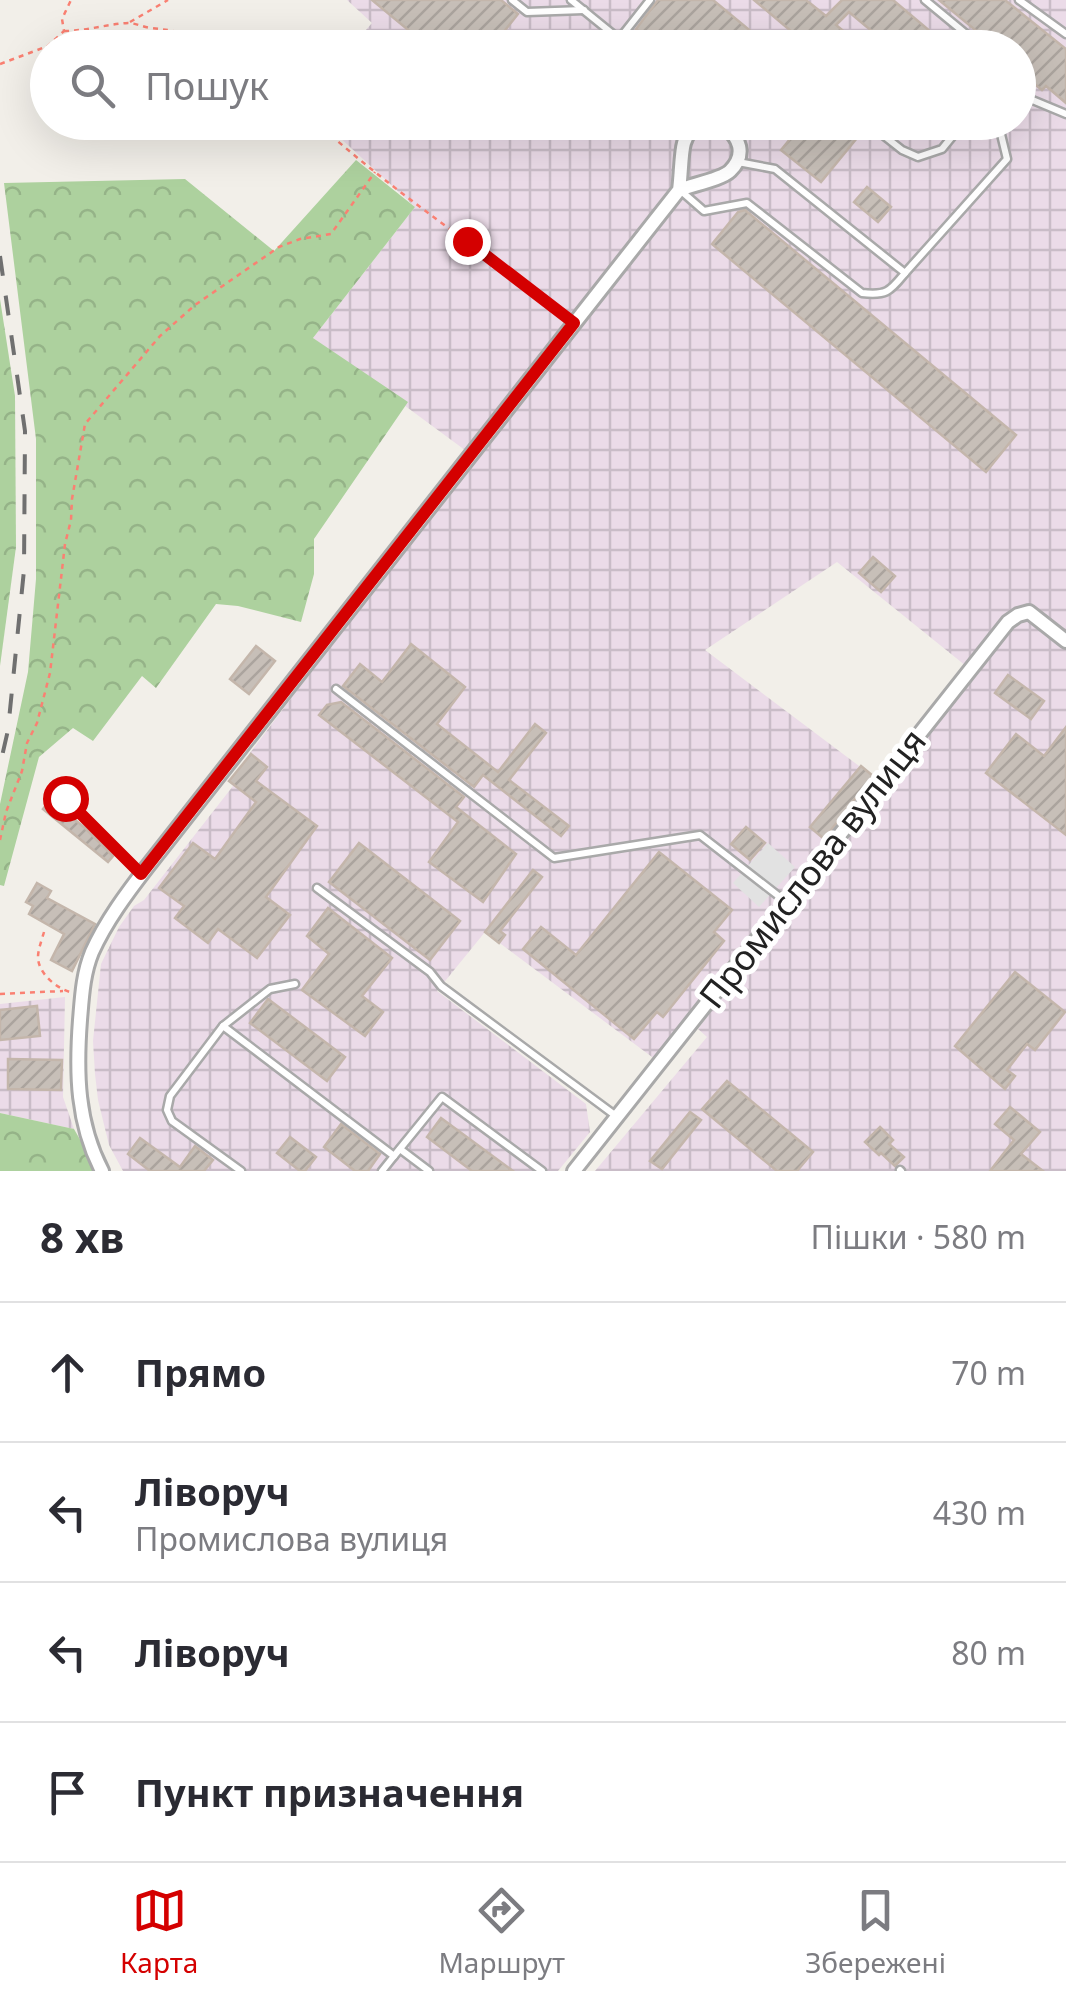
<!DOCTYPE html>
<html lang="uk">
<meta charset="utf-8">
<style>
body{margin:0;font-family:"Noto Sans",sans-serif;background:#f7f7f7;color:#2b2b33}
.stop{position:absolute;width:30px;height:30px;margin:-22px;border:8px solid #d40000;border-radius:50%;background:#fff}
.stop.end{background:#d40000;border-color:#fff;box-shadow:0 2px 10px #0008}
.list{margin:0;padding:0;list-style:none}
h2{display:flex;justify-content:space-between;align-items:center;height:130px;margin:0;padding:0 40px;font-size:42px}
h2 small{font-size:32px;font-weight:400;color:#7c7c81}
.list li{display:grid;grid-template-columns:65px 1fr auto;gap:30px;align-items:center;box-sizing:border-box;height:140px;padding:0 40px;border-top:2px solid #e1e1e2}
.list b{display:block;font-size:38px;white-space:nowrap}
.list p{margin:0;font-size:32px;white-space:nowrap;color:#7c7c81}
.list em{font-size:32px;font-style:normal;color:#7c7c81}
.icon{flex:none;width:55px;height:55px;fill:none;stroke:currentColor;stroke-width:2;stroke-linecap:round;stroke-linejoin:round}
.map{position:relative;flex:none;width:1066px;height:1171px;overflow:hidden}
.search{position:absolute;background:#fff;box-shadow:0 10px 40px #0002;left:30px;right:30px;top:30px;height:110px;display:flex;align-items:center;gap:25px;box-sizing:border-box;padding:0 35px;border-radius:55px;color:#7c7c81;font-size:38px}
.sheet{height:690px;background:#fff}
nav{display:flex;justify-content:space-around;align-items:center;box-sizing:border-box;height:140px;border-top:2px solid #e1e1e2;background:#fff;font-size:28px;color:#7c7c81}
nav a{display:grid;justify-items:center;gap:5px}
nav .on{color:#d40000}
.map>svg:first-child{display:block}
</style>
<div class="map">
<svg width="1066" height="1171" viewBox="0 0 1066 1171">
<defs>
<pattern id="industrial-grid" width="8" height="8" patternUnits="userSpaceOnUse" patternTransform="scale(2.5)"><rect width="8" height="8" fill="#ebdbe8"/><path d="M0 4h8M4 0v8" fill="none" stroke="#c9bcc7"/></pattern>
<pattern id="forest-crowns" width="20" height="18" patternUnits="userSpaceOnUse" patternTransform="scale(2.5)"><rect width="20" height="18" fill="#add19e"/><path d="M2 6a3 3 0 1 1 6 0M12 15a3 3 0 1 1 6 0" fill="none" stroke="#95b388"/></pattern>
<pattern id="building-hatch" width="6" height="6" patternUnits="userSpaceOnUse" patternTransform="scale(2.5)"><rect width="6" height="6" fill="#c7bfb8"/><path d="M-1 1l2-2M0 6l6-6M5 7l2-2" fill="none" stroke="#aba49e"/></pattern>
</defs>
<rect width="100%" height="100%" fill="#f2efe9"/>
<g fill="url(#industrial-grid)">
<polygon points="347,0 1066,0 1066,1171 595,1171 707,1037 698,1029 966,666 837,562 705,650 875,778 825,840 656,1060 485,932 437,991 586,1104 590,1132 558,1171 123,1171 109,1145 98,1100 95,1074 93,1041 101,964 119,927 134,906 144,900 233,786 229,781 473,456 313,338 415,207 324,123 1018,122 1018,48 351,47 372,23"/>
<polygon points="65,997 63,1097 74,1129 0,1113 0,1004"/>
</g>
<g fill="url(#forest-crowns)">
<polygon points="356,160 415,207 313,338 408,402 314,539 314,574 301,622 238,606 216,604 156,688 142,676 93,741 73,728 39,757 4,886 0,885 0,804 28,672 36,579 36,439 4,183 185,179 274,251"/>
<polygon points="0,299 15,396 16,547 0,666"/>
<polygon points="0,1113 74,1129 98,1171 0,1171"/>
</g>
<polygon fill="#e2e2e2" points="768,843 795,867 759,907 733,883"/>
<g fill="url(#building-hatch)" stroke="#c4b6ab" stroke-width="2.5">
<polygon points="372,0 501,0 518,14 491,48 430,48"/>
<polygon points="658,0 713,0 771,48 710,48 701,40 695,48 658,48 636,29"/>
<polygon points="754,0 806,0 826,16 842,0 893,0 950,48 892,48 849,12 836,25 864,48 811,48"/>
<polygon points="939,0 1005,0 1066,49 1066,103 1046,86 1042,90 1018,71 1018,48 997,48"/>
<polygon points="804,122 862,122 866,127 821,182 781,150"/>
<polygon points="867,187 891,207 878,222 854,202"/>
<polygon points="745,210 1016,435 986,472 712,244 738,212"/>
<polygon points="873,557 895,576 881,592 859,573"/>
<polygon points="411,644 465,687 437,724 498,772 535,724 546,733 509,780 569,826 561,836 483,775 474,787 343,686 360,664 382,682"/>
<polygon points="256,646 275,661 249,694 230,679"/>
<polygon points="1008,675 1044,701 1031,719 995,693"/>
<polygon points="341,702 464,797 456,807 516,854 483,902 429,862 458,822 319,715 327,705"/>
<polygon points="1066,727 1066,835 986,773 1016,734 1044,756"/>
<polygon points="251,754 267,767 256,781 317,826 266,897 290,915 257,958 218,929 208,943 175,918 184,906 159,888 193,843 215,859 256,802 229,781"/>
<polygon points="861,766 873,776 824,839 810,827"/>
<polygon points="50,800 85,828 113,856 108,862 43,809"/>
<polygon points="746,827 765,843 750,860 731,844"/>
<polygon points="359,843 460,921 430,960 329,882"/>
<polygon points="659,852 732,910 714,932 724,941 663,1017 657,1012 634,1039 523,949 541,927 576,955"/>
<polygon points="533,870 542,877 500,931 505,935 499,943 485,932"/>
<polygon points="37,883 51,891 47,898 95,924 72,971 51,960 64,934 29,914 33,906 26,902"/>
<polygon points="328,908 392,958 362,996 383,1012 365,1036 302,990 329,954 307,936"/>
<polygon points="1015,972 1065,1012 1035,1050 1027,1044 1007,1070 1015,1076 1005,1089 955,1046"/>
<polygon points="268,999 345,1057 327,1081 250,1023"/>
<polygon points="37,1006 40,1036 0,1040 0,1010"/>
<polygon points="8,1059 62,1060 61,1090 8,1089"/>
<polygon points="727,1081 813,1152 797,1171 777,1171 702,1109"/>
<polygon points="1010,1107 1040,1132 1021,1154 1043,1171 990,1171 1014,1140 995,1124"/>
<polygon points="690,1112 701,1120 662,1169 650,1161"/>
<polygon points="441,1118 513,1171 472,1171 427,1137"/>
<polygon points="341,1124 380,1154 368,1171 355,1171 324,1147"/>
<polygon points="880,1127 893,1140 889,1144 904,1157 895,1166 881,1153 879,1155 865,1142"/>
<polygon points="290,1137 316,1157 305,1171 300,1171 277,1153"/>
<polygon points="140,1138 180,1167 195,1146 213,1160 204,1171 150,1171 128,1154"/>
</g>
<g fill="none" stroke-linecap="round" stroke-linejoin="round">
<g stroke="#a9a9a9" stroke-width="11">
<g id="lane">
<polyline points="512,0 527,12 584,10"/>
<polyline points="571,0 630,48"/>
<polyline points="925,0 983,48"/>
<polyline points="1019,0 1066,34"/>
<polyline points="620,38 650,0"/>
<polyline points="1018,94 1066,114"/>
<polyline points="878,131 902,150 918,157 942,149 964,122"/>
<polyline points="738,162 775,169 905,273 1007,159 998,122"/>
<path d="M 680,190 L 704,211 L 747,203 L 862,293 C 887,296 890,291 905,273"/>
<polyline points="336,689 554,858 700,835 785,901"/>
<polyline points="65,798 140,873"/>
<polyline points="317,888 430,972 441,986 616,1116"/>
<polyline points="223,1026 270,989 295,984"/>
<polyline points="400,1149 429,1171"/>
<polyline points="394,1156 442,1097 542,1171"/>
<polyline points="900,1170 901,1171"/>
<polyline points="241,1171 172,1121 167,1110 170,1096 223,1026 394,1156 382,1171"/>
</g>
</g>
<g stroke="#a9a9a9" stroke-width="18">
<g id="street">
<path d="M 102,1171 C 77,1123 76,1073 80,1020 C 82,996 83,974 92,952 C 106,921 127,893 147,867 L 679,190 C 691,185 722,179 730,171 C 764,138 698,98 684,143 C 681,153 681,177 679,190"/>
<polyline points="574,1171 1008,622 1018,615 1029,612 1066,641"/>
</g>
</g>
<g stroke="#fa8072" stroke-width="2.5" stroke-dasharray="5 5" stroke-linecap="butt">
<polyline points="130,22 168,0"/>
<path d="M 64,31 C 87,31 107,24 128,23 C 135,23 143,27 151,28 C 178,31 180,31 202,48"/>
<polyline points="0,64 48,46 64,31 62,19 71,0"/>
<path d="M 316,122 C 394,193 482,250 564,315"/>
<polyline points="0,840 6,812 22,771 27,743 37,723 50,673 65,544 71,520 72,499 85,424 160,336 195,305 279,247 300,239 331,234 375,172"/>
<path d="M 44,932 C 42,939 38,950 38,957 C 38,973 56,988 70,992"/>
<polyline points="0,994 63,991"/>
</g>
<use href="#lane" stroke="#fff" stroke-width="6"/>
<use href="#street" stroke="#fff" stroke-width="12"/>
<polyline stroke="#707070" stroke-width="4" stroke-dasharray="20 20" stroke-linecap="butt" points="0,256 25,431 24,570 8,730 0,765"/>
</g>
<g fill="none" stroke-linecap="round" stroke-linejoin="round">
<polyline stroke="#d40000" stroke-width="12" points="65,798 141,874 574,323 467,241"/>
</g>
<g text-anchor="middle" stroke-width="10" stroke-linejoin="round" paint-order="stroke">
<g font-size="35" fill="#222" stroke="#fff">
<text transform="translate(813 869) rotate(-52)" y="12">Промислова вулиця</text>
</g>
</g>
</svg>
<div class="stop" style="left:65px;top:798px"></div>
<div class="stop end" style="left:467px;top:241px"></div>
<div class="search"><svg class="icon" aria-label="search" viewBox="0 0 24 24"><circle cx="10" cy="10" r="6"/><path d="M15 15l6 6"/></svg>Пошук</div>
</div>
<section class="sheet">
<h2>8 хв<small>Пішки · 580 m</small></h2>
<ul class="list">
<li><svg class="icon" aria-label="ahead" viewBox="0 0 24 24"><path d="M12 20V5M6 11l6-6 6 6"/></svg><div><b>Прямо</b></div><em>70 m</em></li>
<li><svg class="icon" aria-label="left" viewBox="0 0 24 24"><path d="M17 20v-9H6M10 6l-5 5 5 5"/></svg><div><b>Ліворуч</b><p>Промислова вулиця</p></div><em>430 m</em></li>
<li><svg class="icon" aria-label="left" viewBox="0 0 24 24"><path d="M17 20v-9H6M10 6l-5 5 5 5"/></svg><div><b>Ліворуч</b></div><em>80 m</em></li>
<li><svg class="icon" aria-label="arrive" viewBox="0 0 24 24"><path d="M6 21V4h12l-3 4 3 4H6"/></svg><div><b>Пункт призначення</b></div></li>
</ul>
</section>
<nav>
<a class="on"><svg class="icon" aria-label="map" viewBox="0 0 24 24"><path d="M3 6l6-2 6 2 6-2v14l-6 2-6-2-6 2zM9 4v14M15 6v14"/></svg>Карта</a>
<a><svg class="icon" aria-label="directions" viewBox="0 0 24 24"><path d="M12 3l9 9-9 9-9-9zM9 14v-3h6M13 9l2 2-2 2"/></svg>Маршрут</a>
<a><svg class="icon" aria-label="saved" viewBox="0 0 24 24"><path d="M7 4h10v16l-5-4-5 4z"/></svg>Збережені</a>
</nav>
